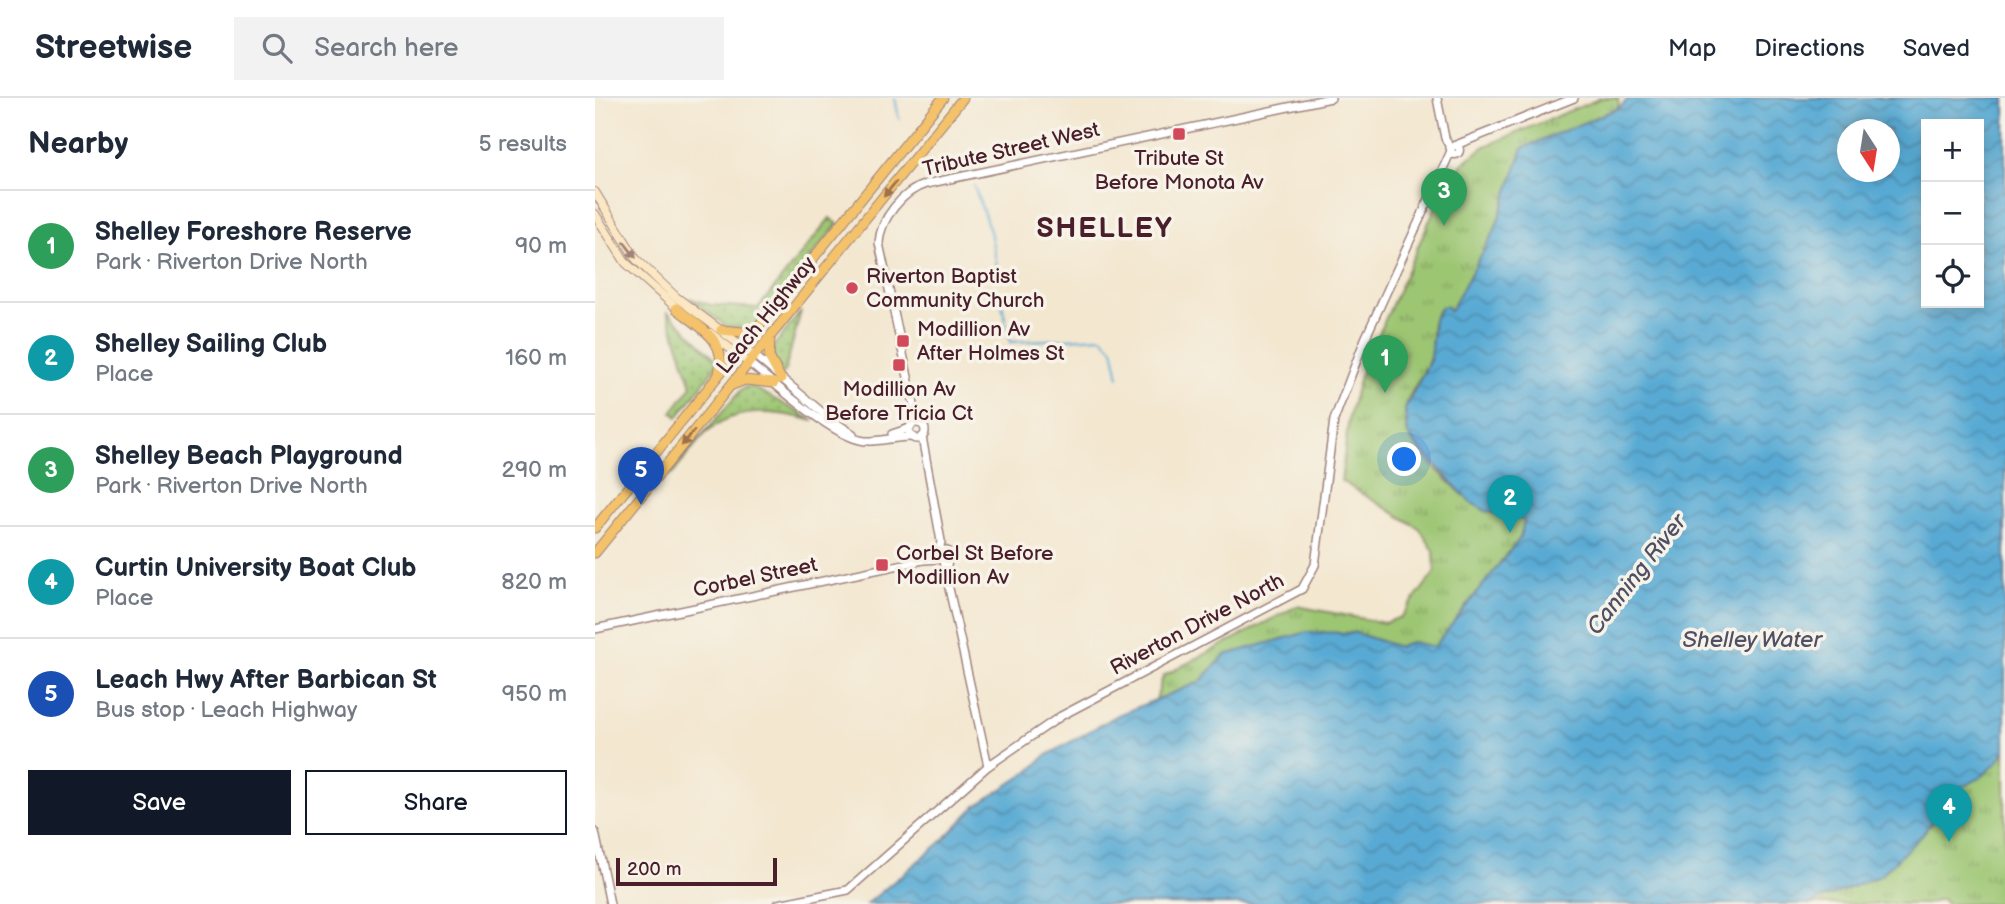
<!DOCTYPE html>
<meta charset="utf-8">
<style>
body{margin:0;font-family:"Balsamiq Sans",sans-serif;background:#f2f2f3;color:#1f2937}
.controls{position:absolute;right:21px;top:21px;display:grid;overflow:hidden;border-radius:0px;box-shadow:0 4px 18px #0003}
.controls button{width:63px;height:63px;display:grid;place-items:center;padding:0;border:0;border-bottom:2px solid #e0e1e3;background:#fff;color:#1f2937;font:35px sans-serif}
.compass{position:absolute;left:1242px;top:21px;width:63px;height:63px;border-radius:50%;background:#fff;box-shadow:0 4px 18px #0003;rotate:168deg}
.scale{position:absolute;left:21px;bottom:18px;width:161px;box-sizing:border-box;padding-left:7px;border:4px solid #4a1f2b;border-top:0;font-size:19px;line-height:24px;white-space:nowrap;color:#4a1f2b;-webkit-text-stroke:5px #f7f3e8;paint-order:stroke}
.you{position:absolute;left:810px;top:362px;width:24px;height:24px;margin:-18px;border:5px solid #fff;border-radius:50%;background:#1a73e8;box-shadow:0 0 0 10px #1a73e833}
.badge{display:grid;place-items:center;width:46px;height:46px;border-radius:50%;background:#111827;color:#fff;font-size:23px;font-weight:700}
.pin{position:absolute;translate:-50% -58px;filter:drop-shadow(0 2px 4px #0008)}
.pin::after{content:'';position:absolute;top:37px;width:24px;height:21px;background:inherit;clip-path:polygon(0 0,100% 0,50% 100%)}
.list{margin:0;padding:0;list-style:none}
h2{display:flex;justify-content:space-between;align-items:center;height:91px;margin:0;padding:0 28px;font-size:30px}
h2 small{font-size:23px;font-weight:400;color:#747a83}
.list li{display:grid;grid-template-columns:46px 1fr auto;gap:21px;align-items:center;box-sizing:border-box;height:112px;padding:0 28px;border-top:2px solid #e0e1e3}
.list b{display:block;font-size:26px;white-space:nowrap}
.list p{margin:0;font-size:23px;white-space:nowrap;color:#747a83}
.list em{font-size:23px;font-style:normal;color:#747a83}
.actions{display:flex;gap:14px;padding:21px 28px}
.actions a{flex:1;padding:16px 0;border:2px solid #111827;border-radius:0px;text-align:center;font-size:24px;color:#111827}
.actions .main{background:#111827;color:#fff}
.icon{flex:none;width:38px;height:38px;fill:none;stroke:currentColor;stroke-width:2;stroke-linecap:round;stroke-linejoin:round}
.map{position:relative;flex:none;width:1410px;height:806px;overflow:hidden}
header{display:flex;align-items:center;gap:42px;box-sizing:border-box;height:98px;padding:0 35px;background:#fff;border-bottom:2px solid #e0e1e3}
header strong{font-size:33px}
nav{display:flex;gap:38px;margin-inline-start:auto;font-size:24px}
.search{width:490px;height:63px;background:#f2f2f3;display:flex;align-items:center;gap:18px;box-sizing:border-box;padding:0 24px;border-radius:0px;color:#747a83;font-size:26px}
main{display:flex}
aside{flex:1;background:#fff}
.map>svg:first-child{display:block}
</style>
<header>
<strong>Streetwise</strong>
<div class="search"><svg class="icon" aria-label="search" viewBox="0 0 24 24"><circle cx="10" cy="10" r="6"/><path d="M15 15l6 6"/></svg>Search here</div>
<nav><a>Map</a><a>Directions</a><a>Saved</a></nav>
</header>
<main>
<aside>
<h2>Nearby<small>5 results</small></h2>
<ul class="list">
<li><span class="badge" style="background:#2e9e5b">1</span><div><b>Shelley Foreshore Reserve</b><p>Park · Riverton Drive North</p></div><em>90 m</em></li>
<li><span class="badge" style="background:#0f9aa8">2</span><div><b>Shelley Sailing Club</b><p>Place</p></div><em>160 m</em></li>
<li><span class="badge" style="background:#2e9e5b">3</span><div><b>Shelley Beach Playground</b><p>Park · Riverton Drive North</p></div><em>290 m</em></li>
<li><span class="badge" style="background:#0f9aa8">4</span><div><b>Curtin University Boat Club</b><p>Place</p></div><em>820 m</em></li>
<li><span class="badge" style="background:#1a4fb4">5</span><div><b>Leach Hwy After Barbican St</b><p>Bus stop · Leach Highway</p></div><em>950 m</em></li>
</ul>
<div class="actions"><a class="main">Save</a><a>Share</a></div>
</aside>
<div class="map">
<svg width="1410" height="806" viewBox="0 0 1410 806">
<defs>
<pattern id="grass-dots" width="8" height="8" patternUnits="userSpaceOnUse" patternTransform="scale(1.75)"><rect width="8" height="8" fill="#9dc673"/><path d="M2 2h.1M6 6h.1" fill="none" stroke="#82a05f" stroke-width="1.8" stroke-linecap="round"/></pattern>
<pattern id="park-tufts" width="24" height="20" patternUnits="userSpaceOnUse" patternTransform="scale(1.75)"><rect width="24" height="20" fill="#9dc673"/><path d="M3 7l-1-3M5 7V3M7 7l1-3M15 17l-1-3M17 17v-4M19 17l1-3" fill="none" stroke="#82a05f"/></pattern>
<pattern id="water-waves" width="16" height="10" patternUnits="userSpaceOnUse" patternTransform="scale(1.75)"><rect width="16" height="10" fill="#59aad4"/><path d="M0 5q4-4 8 0t8 0" fill="none" stroke="#4c8aac"/></pattern>
</defs>
<rect width="100%" height="100%" fill="#f7f3e8"/>
<filter id="ink" filterUnits="userSpaceOnUse"><feTurbulence type="fractalNoise" baseFrequency=".0143" numOctaves="2"/><feDisplacementMap in="SourceGraphic" scale="14" xChannelSelector="R" yChannelSelector="G"/><feConvolveMatrix kernelMatrix="1 2 1 2 8 2 1 2 1" color-interpolation-filters="sRGB"/></filter>
<filter id="wash" filterUnits="userSpaceOnUse"><feTurbulence type="fractalNoise" baseFrequency=".00686" numOctaves="4" result="noise"/><feDisplacementMap in="SourceGraphic" scale="28" xChannelSelector="R" yChannelSelector="G"/><feGaussianBlur stdDeviation="1.57" result="paint"/><feColorMatrix in="noise" values="0 0 0 0 0 0 0 0 0 0 0 0 0 0 0 0 0 1.4 0 .05"/><feComposite in="paint" operator="in"/></filter>
<g filter="url(#wash)">
<rect width="100%" height="100%" fill="#f3e7d0"/>
<g fill="url(#grass-dots)" stroke="#74724f" stroke-width="2">
<polygon points="235,120 243,126 157,232 131,228 94,200 116,207 163,210"/>
<polygon points="72,213 122,262 121,268 83,319 77,314 97,288"/>
<polygon points="206,213 190,273 187,276 179,266 178,249"/>
<path d="M 156,288 L 219,323 C 185,314 143,307 113,333 C 100,345 89,362 78,376 L 70,380 L 148,290 Z"/>
</g>
<g fill="url(#park-tufts)" stroke="#74724f" stroke-width="2">
<path d="M 1006,0 L 1023,0 L 1024,10 L 928,50 L 899,134 L 855,214 L 846,209 C 831,224 841,248 833,265 C 827,279 811,298 810,313 C 810,319 811,329 813,335 C 818,351 876,408 893,414 C 906,418 916,415 929,423 L 925,440 L 839,549 L 817,544 L 804,549 L 761,535 L 631,557 L 605,584 L 561,602 L 568,578 L 702,508 L 790,525 L 806,519 L 840,474 L 839,453 L 824,430 L 746,383 L 754,319 L 765,278 L 850,88 L 868,65 L 890,48 Z"/>
<path d="M 1410,653 L 1410,806 L 1351,806 L 1347,801 L 1332,806 L 1215,806 L 1327,737 L 1360,690 C 1382,685 1398,671 1410,653 Z"/>
</g>
<path fill="url(#water-waves)" stroke="#526480" stroke-width="2" fill-rule="evenodd" d="M 1034,0 L 1410,0 L 1410,653 C 1398,672 1382,685 1360,691 L 1327,737 L 1285,778 L 1215,806 L 272,806 L 346,744 L 381,708 L 436,672 L 449,659 L 523,617 L 605,584 L 630,557 L 712,534 L 761,535 L 804,549 L 817,544 L 839,549 L 925,440 L 929,423 L 918,416 L 893,414 L 875,404 L 813,337 L 810,311 L 835,262 L 839,221 L 846,209 L 852,208 L 855,213 L 899,134 L 928,50 L 1024,10 ZM 1331,26 L 1384,26 L 1384,205 L 1331,205 ZM 1252,32 L 1294,32 L 1294,74 L 1252,74 Z"/>
<g fill="none" stroke-linecap="round" stroke-linejoin="round">
<g stroke="#59aad4" stroke-width="2">
<polyline points="300,0 304,21"/>
<polyline points="379,88 395,133 404,177"/>
<polyline points="407,206 415,244 507,239 518,251 524,279"/>
</g>
</g>
</g>
<g filter="url(#ink)">
<g fill="none" stroke-linecap="round" stroke-linejoin="round">
<g stroke="#9e837e" stroke-width="10">
<g id="tertiary">
<polyline points="842,0 850,40 856,51"/>
<polyline points="861,47 979,0"/>
<circle cx="860" cy="52" r="4.5"/>
<polyline points="160,258 235,321 258,336"/>
<path d="M 154,265 C 181,286 237,339 270,343 C 286,344 302,338 318,339"/>
<path d="M 323,325 L 284,145 C 285,121 308,93 331,86 L 736,0"/>
<circle cx="322" cy="333" r="8"/>
<polyline points="297,336 315,330"/>
<polyline points="327,339 346,443 344,454"/>
<polyline points="344,454 349,452 354,454 352,469"/>
<polyline points="348,463 393,668"/>
<polyline points="0,531 328,462 345,461"/>
<polyline points="0,734 15,806"/>
<polyline points="183,806 253,792 393,668 466,618 707,491 720,467 739,322 770,241 856,53"/>
</g>
</g>
<g stroke="#9e837e" stroke-width="10">
<g id="secondary">
<polyline points="0,94 41,161 81,199 160,258"/>
<polyline points="0,116 31,165 85,213"/>
<polyline points="115,235 154,265"/>
</g>
</g>
<g stroke="#9e837e" stroke-width="11">
<g id="trunk">
<path d="M 81,210 C 104,229 133,242 124,275"/>
<polyline points="126,232 159,235"/>
<polyline points="175,241 174,259 186,281"/>
<polyline points="137,287 150,282 179,285"/>
<polyline points="0,430 348,0"/>
<polyline points="0,455 368,0"/>
</g>
</g>
<use href="#tertiary" stroke="#fff" stroke-width="7"/>
<use href="#secondary" stroke="#fbe7c3" stroke-width="8"/>
<use href="#trunk" stroke="#f4c26a" stroke-width="9"/>
</g>
<defs><path id="oneway-solid" d="M-6-.8H1V-3.2L6.5 0L1 3.2V.8H-6Z" transform="scale(1.75)"/></defs>
<g fill="#9f704a">
<use href="#oneway-solid" transform="translate(295 91) rotate(129)"/>
<use href="#oneway-solid" transform="translate(93 340) rotate(129)"/>
</g>
<use fill="#a28377" href="#oneway-solid" transform="translate(35 152) rotate(53)"/>
</g>
<g fill="#d1495b" stroke="#f7f3e8" stroke-width="2.5">
<rect x="577" y="29" width="14" height="14" rx="3.5"/>
<circle cx="257" cy="190" r="7"/>
<rect x="301" y="236" width="14" height="14" rx="3.5"/>
<rect x="297" y="260" width="14" height="14" rx="3.5"/>
<rect x="280" y="460" width="14" height="14" rx="3.5"/>
</g>
<g text-anchor="middle" stroke-width="7" stroke-linejoin="round" paint-order="stroke">
<g font-size="21" fill="#4a1f2b" stroke="#f7f3e8">
<text transform="translate(416 51) rotate(-13)" y="7">Tribute Street West</text>
<text transform="translate(171 217) rotate(-51)" y="7">Leach Highway</text>
<text transform="translate(160 479) rotate(-12)" y="7">Corbel Street</text>
<text transform="translate(602 526) rotate(-28)" y="7">Riverton Drive North</text>
</g>
<g font-size="21" fill="#4a1f2b" stroke="#f7f3e8" text-anchor="start">
<text x="584" y="67" text-anchor="middle">Tribute St<tspan x="584" dy="24">Before Monota Av</tspan></text>
<text x="271" y="185">Riverton Baptist<tspan x="271" dy="24">Community Church</tspan></text>
<text x="322" y="238">Modillion Av<tspan x="322" dy="24">After Holmes St</tspan></text>
<text x="304" y="298" text-anchor="middle">Modillion Av<tspan x="304" dy="24">Before Tricia Ct</tspan></text>
<text x="301" y="462">Corbel St Before<tspan x="301" dy="24">Modillion Av</tspan></text>
</g>
<g font-size="23" font-style="italic" fill="#4f5066" stroke="#f7f3e8">
<text transform="translate(1041 476) rotate(-52)" y="8">Canning River</text>
<text x="1157" y="549">Shelley Water</text>
</g>
<g font-size="28" font-weight="bold" letter-spacing="2" fill="#4a1f2b" stroke="#f7f3e8">
<text x="510" y="139">SHELLEY</text>
</g>
</g>
</svg>
<div class="controls">
<button>+</button>
<button>−</button>
<button><svg class="icon" aria-label="locate" viewBox="0 0 24 24"><circle cx="12" cy="12" r="6"/><path d="M12 2v4M12 18v4M2 12h4M18 12h4"/></svg></button>
</div>
<svg class="compass" viewBox="-18 -18 36 36"><path d="M0-13l5 13h-10z" fill="#e53935"/><path d="M0 13l5-13h-10z" fill="#747a83"/></svg>
<div class="scale">200 m</div>
<div class="you"></div>
<div class="pin badge" style="left:790px;top:295px;background:#2e9e5b">1</div>
<div class="pin badge" style="left:915px;top:435px;background:#0f9aa8">2</div>
<div class="pin badge" style="left:849px;top:128px;background:#2e9e5b">3</div>
<div class="pin badge" style="left:1354px;top:744px;background:#0f9aa8">4</div>
<div class="pin badge" style="left:46px;top:407px;background:#1a4fb4">5</div>
</div>
</main>
